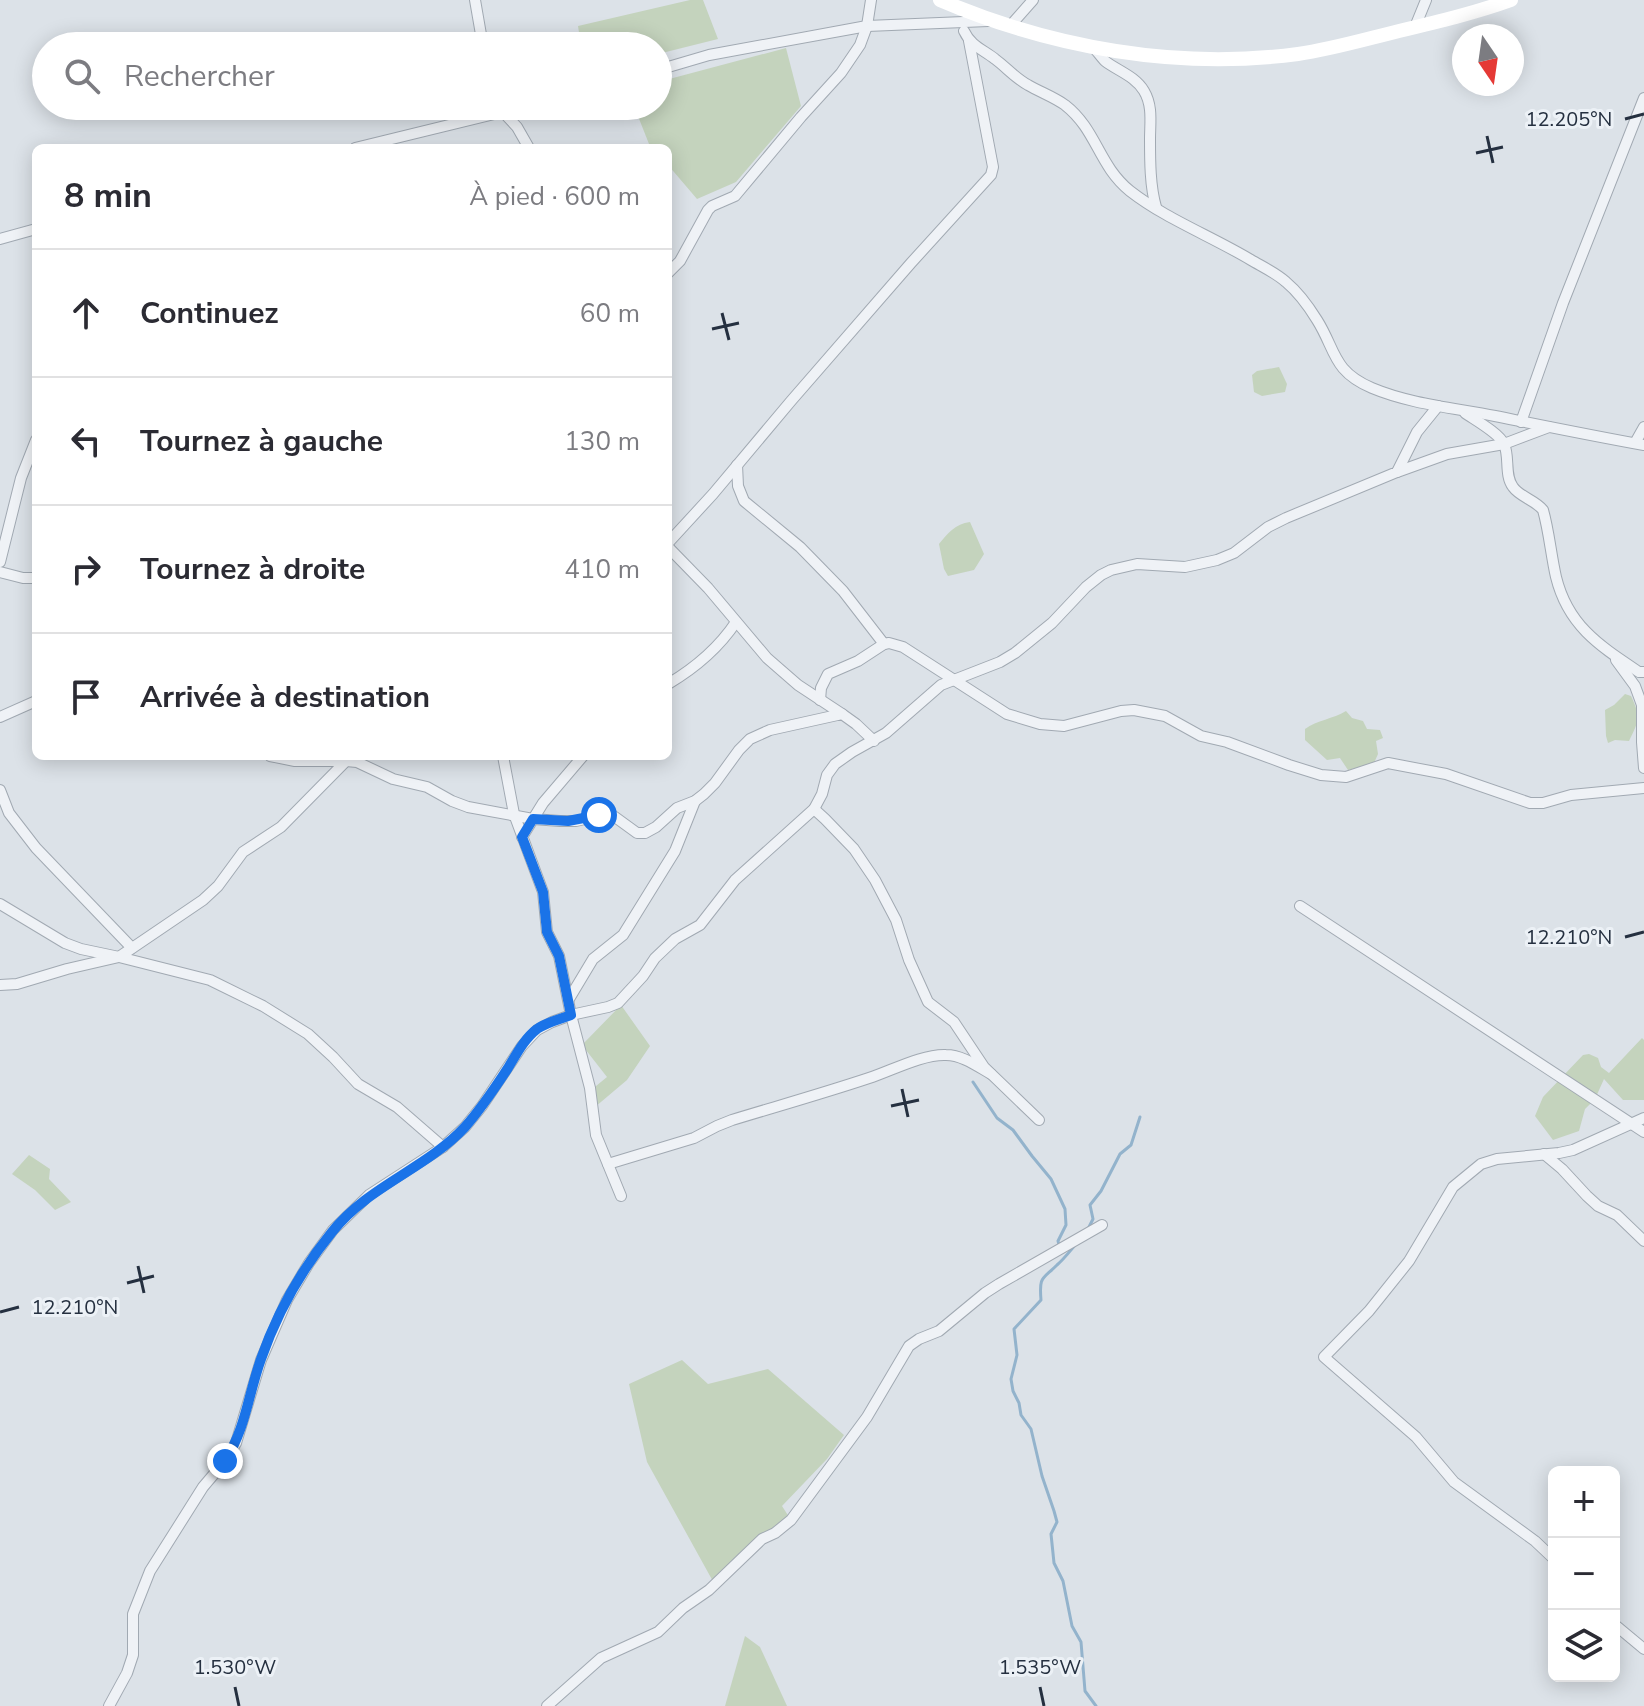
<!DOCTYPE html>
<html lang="fr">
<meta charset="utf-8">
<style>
body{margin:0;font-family:"Nunito Sans",sans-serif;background:#f7f7f7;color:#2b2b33}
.controls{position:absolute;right:24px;bottom:24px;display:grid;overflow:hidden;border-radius:12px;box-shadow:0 4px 20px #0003}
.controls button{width:72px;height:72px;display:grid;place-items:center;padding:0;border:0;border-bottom:2px solid #e1e1e2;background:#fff;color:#2b2b33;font:40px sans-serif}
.compass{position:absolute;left:1452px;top:24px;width:72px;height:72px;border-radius:50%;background:#fff;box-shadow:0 4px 20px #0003;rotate:167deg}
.stop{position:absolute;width:24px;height:24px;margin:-18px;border:6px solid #1a73e8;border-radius:50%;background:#fff}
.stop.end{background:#1a73e8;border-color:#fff;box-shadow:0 2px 8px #0008}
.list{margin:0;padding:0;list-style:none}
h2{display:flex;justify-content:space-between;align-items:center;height:104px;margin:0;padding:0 32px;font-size:34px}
h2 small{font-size:26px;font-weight:400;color:#7c7c81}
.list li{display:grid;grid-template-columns:52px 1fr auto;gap:24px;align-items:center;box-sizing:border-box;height:128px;padding:0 32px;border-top:2px solid #e1e1e2}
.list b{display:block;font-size:30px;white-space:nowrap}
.list em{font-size:26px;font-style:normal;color:#7c7c81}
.icon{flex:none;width:44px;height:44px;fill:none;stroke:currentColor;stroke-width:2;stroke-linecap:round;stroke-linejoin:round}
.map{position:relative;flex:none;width:1644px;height:1706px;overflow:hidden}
.search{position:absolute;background:#fff;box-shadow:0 4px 20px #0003;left:32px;top:32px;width:640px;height:88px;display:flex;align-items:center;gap:20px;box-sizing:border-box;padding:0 28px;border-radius:44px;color:#7c7c81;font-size:30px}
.panel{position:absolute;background:#fff;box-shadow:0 4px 20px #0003;left:32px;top:144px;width:640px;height:616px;border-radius:12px}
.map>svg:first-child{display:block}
</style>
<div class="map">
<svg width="1644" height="1706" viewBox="0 0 1644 1706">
<rect width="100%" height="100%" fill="#dce2e8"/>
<g fill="#c4d3bd">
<polygon points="690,0 703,0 718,39 658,54 658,46 581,46 578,26"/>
<polygon points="786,48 801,106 736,182 697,199 668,165 668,148 653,148 649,144 634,106 658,106 658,82"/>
<polygon points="1279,367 1287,384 1285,392 1262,396 1254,392 1252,375 1257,371"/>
<path d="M 970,522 L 984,554 L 974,570 L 948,576 L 944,569 L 939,544 C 948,533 955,524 970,522 Z"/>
<path d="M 1625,694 L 1631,696 C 1641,717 1639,721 1629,741 L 1615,740 L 1608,743 L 1606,736 L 1605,710 L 1614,705 Z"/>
<path d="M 1346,711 L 1352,718 L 1363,721 L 1367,729 L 1380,730 L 1383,738 L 1376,741 L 1378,754 L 1374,763 L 1348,770 L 1340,758 L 1327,760 L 1305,740 L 1305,729 C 1317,720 1333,719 1346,711 Z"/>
<polygon points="621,1005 650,1046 627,1080 595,1107 590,1091 607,1077 582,1045"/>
<polygon points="1642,1038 1644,1040 1644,1100 1623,1100 1604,1079 1595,1099 1585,1109 1579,1131 1553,1140 1535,1116 1543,1097 1583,1055 1589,1054 1598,1058 1601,1067 1609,1073"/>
<polygon points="29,1155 50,1169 49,1179 71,1202 55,1210 35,1190 12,1174"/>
<polygon points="682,1360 708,1384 768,1369 844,1435 827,1459 782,1506 791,1520 715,1585 647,1462 629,1384"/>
<polygon points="745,1636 760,1647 787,1706 725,1706"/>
</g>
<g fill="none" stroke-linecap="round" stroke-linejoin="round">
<g stroke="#93b3cc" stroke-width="3">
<polyline points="973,1082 997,1118 1013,1130 1032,1156 1051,1179 1065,1209 1066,1225 1058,1241 1059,1245"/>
<polyline points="1088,1229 1093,1219 1090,1205 1101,1191 1120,1154 1131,1145 1140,1117"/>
<path d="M 1076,1244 C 1070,1251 1064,1259 1057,1265 C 1042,1280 1039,1276 1041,1300 L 1014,1329 L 1017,1355 L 1011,1379 L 1013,1391 L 1019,1403 L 1021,1415 L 1031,1429 L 1042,1476 L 1054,1511 L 1057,1522 L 1051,1534 L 1054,1563 L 1063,1581 L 1072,1626 L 1081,1642 L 1085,1691 L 1096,1706"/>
</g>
<g stroke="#a1a9b2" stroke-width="12">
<g id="street">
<polyline points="475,0 483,46"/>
<polyline points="1010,26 1033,0"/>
<polyline points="1415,27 1426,0"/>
<path d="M 964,31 C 971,46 982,49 995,59 C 1006,67 1015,78 1028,85 C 1040,92 1054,97 1065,105 C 1097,130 1098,165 1130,191 C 1166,219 1211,236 1251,260 C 1263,267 1276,273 1286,282 C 1298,292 1309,307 1317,320 C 1336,350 1332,371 1372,388 C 1410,404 1455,408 1495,416 C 1545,426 1594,436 1644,445"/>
<path d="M 1093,47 C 1097,51 1101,57 1105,61 C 1118,71 1135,76 1144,91 C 1153,106 1150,123 1150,139 C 1150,161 1150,186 1156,207"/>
<polyline points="658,70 709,55 867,26 988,21"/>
<polyline points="501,108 503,112 517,127 529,148"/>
<polyline points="355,148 527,106"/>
<polyline points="0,239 36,229"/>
<polyline points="668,273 680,261 708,210 712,206 735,196 801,117 841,73 860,45 867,26 871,0"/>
<path d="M 1465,413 C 1475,420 1499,433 1504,444 C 1510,457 1504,475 1513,487 C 1520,497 1535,500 1543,510 C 1549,531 1551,555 1556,577 C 1568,626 1600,646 1639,672 L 1644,672"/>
<polyline points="1521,422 1563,303 1644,98"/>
<polyline points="1635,443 1644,427"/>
<polyline points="737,465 738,486 744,501 800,547 843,591 884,644"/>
<polyline points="1397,472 1447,454 1504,444 1549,427"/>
<polyline points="668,543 713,494 791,401 911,263 991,175 993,167 969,41"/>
<polyline points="668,547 708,588 767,658 798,685 842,714"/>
<polyline points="0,562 21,478 36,440"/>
<polyline points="0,572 23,578 36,578"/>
<polyline points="1616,660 1635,686 1642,705 1642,742 1644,768"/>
<path d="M 668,684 C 695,668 718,649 736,622"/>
<polyline points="820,700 821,688 828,674 858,661 884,644 889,643 903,647 1007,714 1040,724 1064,726 1121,711 1134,710 1165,716 1201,736 1227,742 1289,765 1321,775 1346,777 1388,763 1446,774 1530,803 1543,803 1571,795 1644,788"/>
<polyline points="0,717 36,701"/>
<polyline points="270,756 295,761 346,761 357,762 393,779 427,787 452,801 468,807 533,819 560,821 576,821 607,814 615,817 637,833 645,833 656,827 677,808 695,801 704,794 715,783 739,750 750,739 770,730 842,714 856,724 874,741"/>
<polyline points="503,756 514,814 543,892 547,932 559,956 571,1015 590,1088 596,1135 621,1196"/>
<polyline points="0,790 9,813 36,848 132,948"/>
<polyline points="814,809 825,819 854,849 875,880 896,920 909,960 928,1002 954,1022 984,1067 1039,1120"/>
<polyline points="522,837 543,803 583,756"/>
<polyline points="0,904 65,943 81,949 119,957 210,980 263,1006 308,1034 333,1057 358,1084 397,1107 443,1147"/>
<polyline points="1300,906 1644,1132"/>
<polyline points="0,985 17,984 67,969 119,957 203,900 218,886 243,852 281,827 349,758"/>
<polyline points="569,999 593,959 623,935 675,851 695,801"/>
<polyline points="1544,1154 1562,1169 1587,1196 1598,1206 1617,1215 1644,1241"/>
<path d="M 608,1164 L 694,1138 L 717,1126 L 732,1120 C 778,1106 824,1093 869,1078 C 891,1071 922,1054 946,1055 C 962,1055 977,1066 991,1074"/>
<polyline points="1554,1559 1535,1541 1454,1482 1416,1437 1324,1357 1369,1311 1409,1261 1453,1187 1481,1164 1497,1159 1559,1153 1573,1150 1644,1118"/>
<polyline points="1614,1624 1644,1649"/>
<polyline points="109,1706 127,1673 133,1655 133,1614 150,1571 203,1487 225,1461 236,1443 261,1360 287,1300 309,1263 333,1230 369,1195 443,1147 465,1127 482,1106 522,1046 537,1030 552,1022 571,1015 608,1007 618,1003 643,976 655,958 675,939 700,925 735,880 814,809 822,794 827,775 835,764 852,752 886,733 941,685 1000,662 1015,653 1052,623 1086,587 1101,575 1111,570 1137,564 1185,567 1217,560 1234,553 1268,527 1286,518 1397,472 1417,432 1438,406"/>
<polyline points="547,1706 601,1658 658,1632 683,1608 709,1590 762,1539 775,1533 791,1520 867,1417 909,1346 919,1339 939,1331 985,1293 999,1284 1102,1225"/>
</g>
</g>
<use href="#street" stroke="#eff2f6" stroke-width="10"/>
<path stroke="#fff" stroke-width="14" d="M 940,0 C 1052,48 1177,70 1298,54 C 1332,49 1366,39 1399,31 C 1437,22 1475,13 1511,0"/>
</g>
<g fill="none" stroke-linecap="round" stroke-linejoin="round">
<path stroke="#1a73e8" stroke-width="10" d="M 225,1461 C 246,1428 248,1395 261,1359 C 277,1313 302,1269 332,1232 C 368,1186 426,1169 465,1127 C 481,1109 495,1088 508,1068 C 516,1055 524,1039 537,1029 C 547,1022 560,1019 571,1015 L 559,956 L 547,932 L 543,892 L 522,837 L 533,819 L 568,821 L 599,815"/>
</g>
<path fill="none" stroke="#253040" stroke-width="3" d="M 1625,119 L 1644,114M 1487,136 L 1493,163M 1476,153 L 1503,147M 722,313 L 729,340M 712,329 L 739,323M 1625,937 L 1644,932M 902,1089 L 908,1117M 891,1106 L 919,1100M 138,1266 L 144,1293M 127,1283 L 154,1276M 0,1312 L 19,1307M 235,1687 L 239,1706M 1040,1687 L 1044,1706"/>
<g font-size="20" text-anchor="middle" fill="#253040" stroke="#ecf1f6" stroke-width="6" stroke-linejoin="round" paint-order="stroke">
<text x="1569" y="126">12.205°N</text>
<text x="1569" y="944">12.210°N</text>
<text x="75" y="1314">12.210°N</text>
<text x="235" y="1674">1.530°W</text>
<text x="1040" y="1674">1.535°W</text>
</g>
</svg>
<div class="controls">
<button>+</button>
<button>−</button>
<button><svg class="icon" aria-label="layers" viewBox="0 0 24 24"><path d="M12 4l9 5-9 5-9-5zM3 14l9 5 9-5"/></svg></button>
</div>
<svg class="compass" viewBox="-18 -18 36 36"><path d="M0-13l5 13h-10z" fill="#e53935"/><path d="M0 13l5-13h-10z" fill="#7c7c81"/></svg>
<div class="stop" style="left:599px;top:815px"></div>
<div class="stop end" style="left:225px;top:1461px"></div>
<div class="search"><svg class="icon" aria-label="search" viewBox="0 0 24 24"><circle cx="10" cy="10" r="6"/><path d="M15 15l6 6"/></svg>Rechercher</div>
<section class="panel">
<h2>8 min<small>À pied · 600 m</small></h2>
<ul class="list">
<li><svg class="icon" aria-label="ahead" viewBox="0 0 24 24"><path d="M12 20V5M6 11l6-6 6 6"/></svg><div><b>Continuez</b></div><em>60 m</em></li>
<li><svg class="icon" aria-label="left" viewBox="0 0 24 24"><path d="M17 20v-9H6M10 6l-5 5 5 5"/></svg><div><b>Tournez à gauche</b></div><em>130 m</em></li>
<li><svg class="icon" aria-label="right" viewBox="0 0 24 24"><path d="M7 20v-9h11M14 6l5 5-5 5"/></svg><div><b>Tournez à droite</b></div><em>410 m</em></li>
<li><svg class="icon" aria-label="arrive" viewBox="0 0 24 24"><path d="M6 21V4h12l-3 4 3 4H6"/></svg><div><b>Arrivée à destination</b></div></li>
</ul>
</section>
</div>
